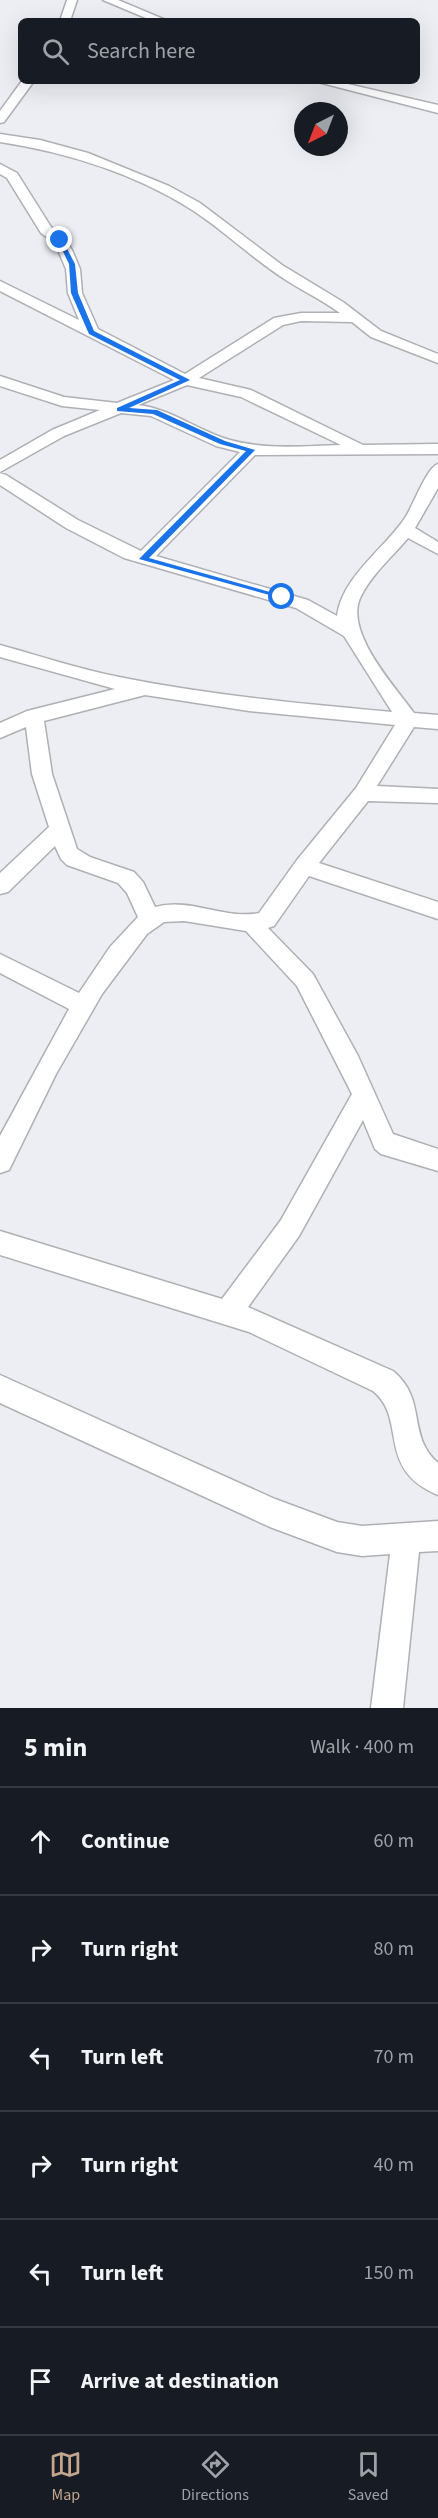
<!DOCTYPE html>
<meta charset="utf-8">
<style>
body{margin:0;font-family:"Source Sans 3",sans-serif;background:#20242c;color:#f1f3f6}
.compass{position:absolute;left:294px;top:102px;width:54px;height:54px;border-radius:50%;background:#171b24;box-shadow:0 6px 24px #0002;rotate:222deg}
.stop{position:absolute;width:18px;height:18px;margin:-14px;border:4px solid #1a73e8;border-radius:50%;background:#fff}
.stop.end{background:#1a73e8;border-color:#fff;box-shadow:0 2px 6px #0008}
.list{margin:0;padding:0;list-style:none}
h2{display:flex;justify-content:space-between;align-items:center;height:78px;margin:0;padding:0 24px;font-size:26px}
h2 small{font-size:20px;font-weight:400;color:#9ea1a6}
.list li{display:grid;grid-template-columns:39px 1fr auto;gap:18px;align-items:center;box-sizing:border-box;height:108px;padding:0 24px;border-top:2px solid #363941}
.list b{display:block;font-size:22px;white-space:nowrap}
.list em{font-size:20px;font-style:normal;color:#9ea1a6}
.icon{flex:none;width:33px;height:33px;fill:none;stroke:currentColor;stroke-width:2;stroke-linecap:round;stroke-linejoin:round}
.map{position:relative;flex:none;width:438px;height:1708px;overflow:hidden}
.search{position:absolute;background:#171b24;box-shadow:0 6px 24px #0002;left:18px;right:18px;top:18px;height:66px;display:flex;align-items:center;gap:15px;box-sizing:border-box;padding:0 21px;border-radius:9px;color:#9ea1a6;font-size:22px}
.sheet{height:726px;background:#171b24}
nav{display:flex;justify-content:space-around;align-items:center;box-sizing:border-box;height:84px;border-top:2px solid #363941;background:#171b24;font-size:16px;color:#9ea1a6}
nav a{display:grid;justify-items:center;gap:3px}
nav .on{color:#c2a68e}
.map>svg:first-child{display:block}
</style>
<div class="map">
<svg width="438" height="1708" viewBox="0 0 438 1708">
<rect width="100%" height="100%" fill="#eceef3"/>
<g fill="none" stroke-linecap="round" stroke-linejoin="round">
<g stroke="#aeb0b5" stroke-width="3">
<g id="street">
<polygon points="67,0 77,0 70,21 60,21"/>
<polygon points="103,0 118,0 168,21 153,21"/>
<polygon points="22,81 34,81 4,122 0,123 0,111"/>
<polygon points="314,81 335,81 438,105 438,113"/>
<path d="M 0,134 L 40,140 L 88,153 L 169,186 L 200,203 L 282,265 L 343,302 L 381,331 L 438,354 L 438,363 L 371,337 L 352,322 L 301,321 L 283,325 L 199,378 L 251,390 L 363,445 L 438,444 L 438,454 L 255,455 L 156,556 L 308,600 L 337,616 C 342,577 384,549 405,518 C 413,506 427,467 438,464 L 438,488 L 415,528 L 438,542 L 438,554 L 408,538 C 392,557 372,574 361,596 C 343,631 394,685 414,713 L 438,715 L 438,729 L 414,727 L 377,786 L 438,789 L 438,803 L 368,801 L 319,863 L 438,902 L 438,919 L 309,876 L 274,926 L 268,928 L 313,974 L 358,1056 L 393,1134 L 438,1149 L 438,1171 L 381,1154 L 375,1149 L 363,1120 L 299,1236 L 248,1307 L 393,1371 C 428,1400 406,1435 438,1463 L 438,1495 C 375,1469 408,1419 373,1391 L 249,1332 L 0,1255 L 0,1231 L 222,1299 L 281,1220 L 352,1094 L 297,986 L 246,931 L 184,921 L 164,922 L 147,934 L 102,994 L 56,1074 L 9,1170 L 0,1173 L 0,1136 L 69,1009 L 0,973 L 0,954 L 79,993 L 110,947 L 138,917 L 127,893 L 118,883 L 67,865 L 61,859 L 55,846 L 8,892 L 0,894 L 0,873 L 49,827 L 32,774 L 26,727 L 0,738 L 0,723 L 27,711 L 115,689 L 0,657 L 0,645 C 40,656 79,669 119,677 C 209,695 301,704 392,712 L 344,636 L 296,608 L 124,558 L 66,528 L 0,485 L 0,473 L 6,475 L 78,520 L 141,551 L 240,452 L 216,446 L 151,416 L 121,413 L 64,436 L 0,472 L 0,460 L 52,430 L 100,410 L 62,406 L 0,386 L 0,376 L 64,397 L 117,403 L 174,380 L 0,291 L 0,281 L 79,320 L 68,293 L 66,269 L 58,250 L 54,242 L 41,233 L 7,178 L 0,174 L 0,164 L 17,173 L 51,227 L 64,237 L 72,250 L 80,269 L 82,293 L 98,329 L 185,374 L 274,318 L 301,313 L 340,313 C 318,297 292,286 270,269 C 243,250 218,226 189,208 C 133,173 65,152 0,142 ZM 187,385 L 241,397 L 341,445 C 304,446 266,450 230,440 C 198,431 172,409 138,405 ZM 145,695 L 249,711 L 395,725 L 356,788 L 297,860 L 259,913 C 224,920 191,897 155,907 L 143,882 L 134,872 L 90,857 L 77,849 L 52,774 L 44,721 Z"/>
<polygon points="0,1375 275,1499 337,1522 362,1526 438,1521 438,1551 419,1552 403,1708 371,1708 390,1554 362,1556 337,1552 270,1527 0,1403"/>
</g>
</g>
<use href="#street" fill="#fff" fill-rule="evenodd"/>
</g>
<polygon fill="#1a73e8" points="57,239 62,239 75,264 78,293 94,331 190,380 129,408 157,410 225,441 255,450 149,558 284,596 284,599 139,559 246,451 220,444 153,414 117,411 117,408 180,380 89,334 71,293 69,264"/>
</svg>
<svg class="compass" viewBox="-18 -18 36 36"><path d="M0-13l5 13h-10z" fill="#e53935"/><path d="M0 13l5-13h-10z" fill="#9ea1a6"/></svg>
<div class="stop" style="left:282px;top:597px"></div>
<div class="stop end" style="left:60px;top:240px"></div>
<div class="search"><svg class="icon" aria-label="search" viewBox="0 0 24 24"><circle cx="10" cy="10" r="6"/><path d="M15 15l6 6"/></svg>Search here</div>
</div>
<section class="sheet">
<h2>5 min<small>Walk · 400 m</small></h2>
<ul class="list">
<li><svg class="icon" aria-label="ahead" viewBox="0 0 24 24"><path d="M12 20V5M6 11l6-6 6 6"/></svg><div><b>Continue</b></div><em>60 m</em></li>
<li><svg class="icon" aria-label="right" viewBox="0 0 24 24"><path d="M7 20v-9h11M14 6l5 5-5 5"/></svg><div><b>Turn right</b></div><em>80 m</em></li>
<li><svg class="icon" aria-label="left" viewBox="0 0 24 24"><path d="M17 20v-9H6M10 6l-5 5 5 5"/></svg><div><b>Turn left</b></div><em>70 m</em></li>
<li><svg class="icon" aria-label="right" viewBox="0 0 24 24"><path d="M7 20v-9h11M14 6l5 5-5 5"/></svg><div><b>Turn right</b></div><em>40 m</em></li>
<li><svg class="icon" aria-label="left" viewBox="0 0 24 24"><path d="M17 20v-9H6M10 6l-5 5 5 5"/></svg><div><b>Turn left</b></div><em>150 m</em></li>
<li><svg class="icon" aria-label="arrive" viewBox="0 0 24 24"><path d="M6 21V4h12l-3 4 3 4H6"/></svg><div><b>Arrive at destination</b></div></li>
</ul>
</section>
<nav>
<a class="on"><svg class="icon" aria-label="map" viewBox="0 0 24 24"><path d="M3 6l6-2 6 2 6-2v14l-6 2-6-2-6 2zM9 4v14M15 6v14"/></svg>Map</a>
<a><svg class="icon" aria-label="directions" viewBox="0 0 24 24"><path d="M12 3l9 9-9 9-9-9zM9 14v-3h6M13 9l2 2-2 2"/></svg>Directions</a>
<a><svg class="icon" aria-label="saved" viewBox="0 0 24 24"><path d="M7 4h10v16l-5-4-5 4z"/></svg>Saved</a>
</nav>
